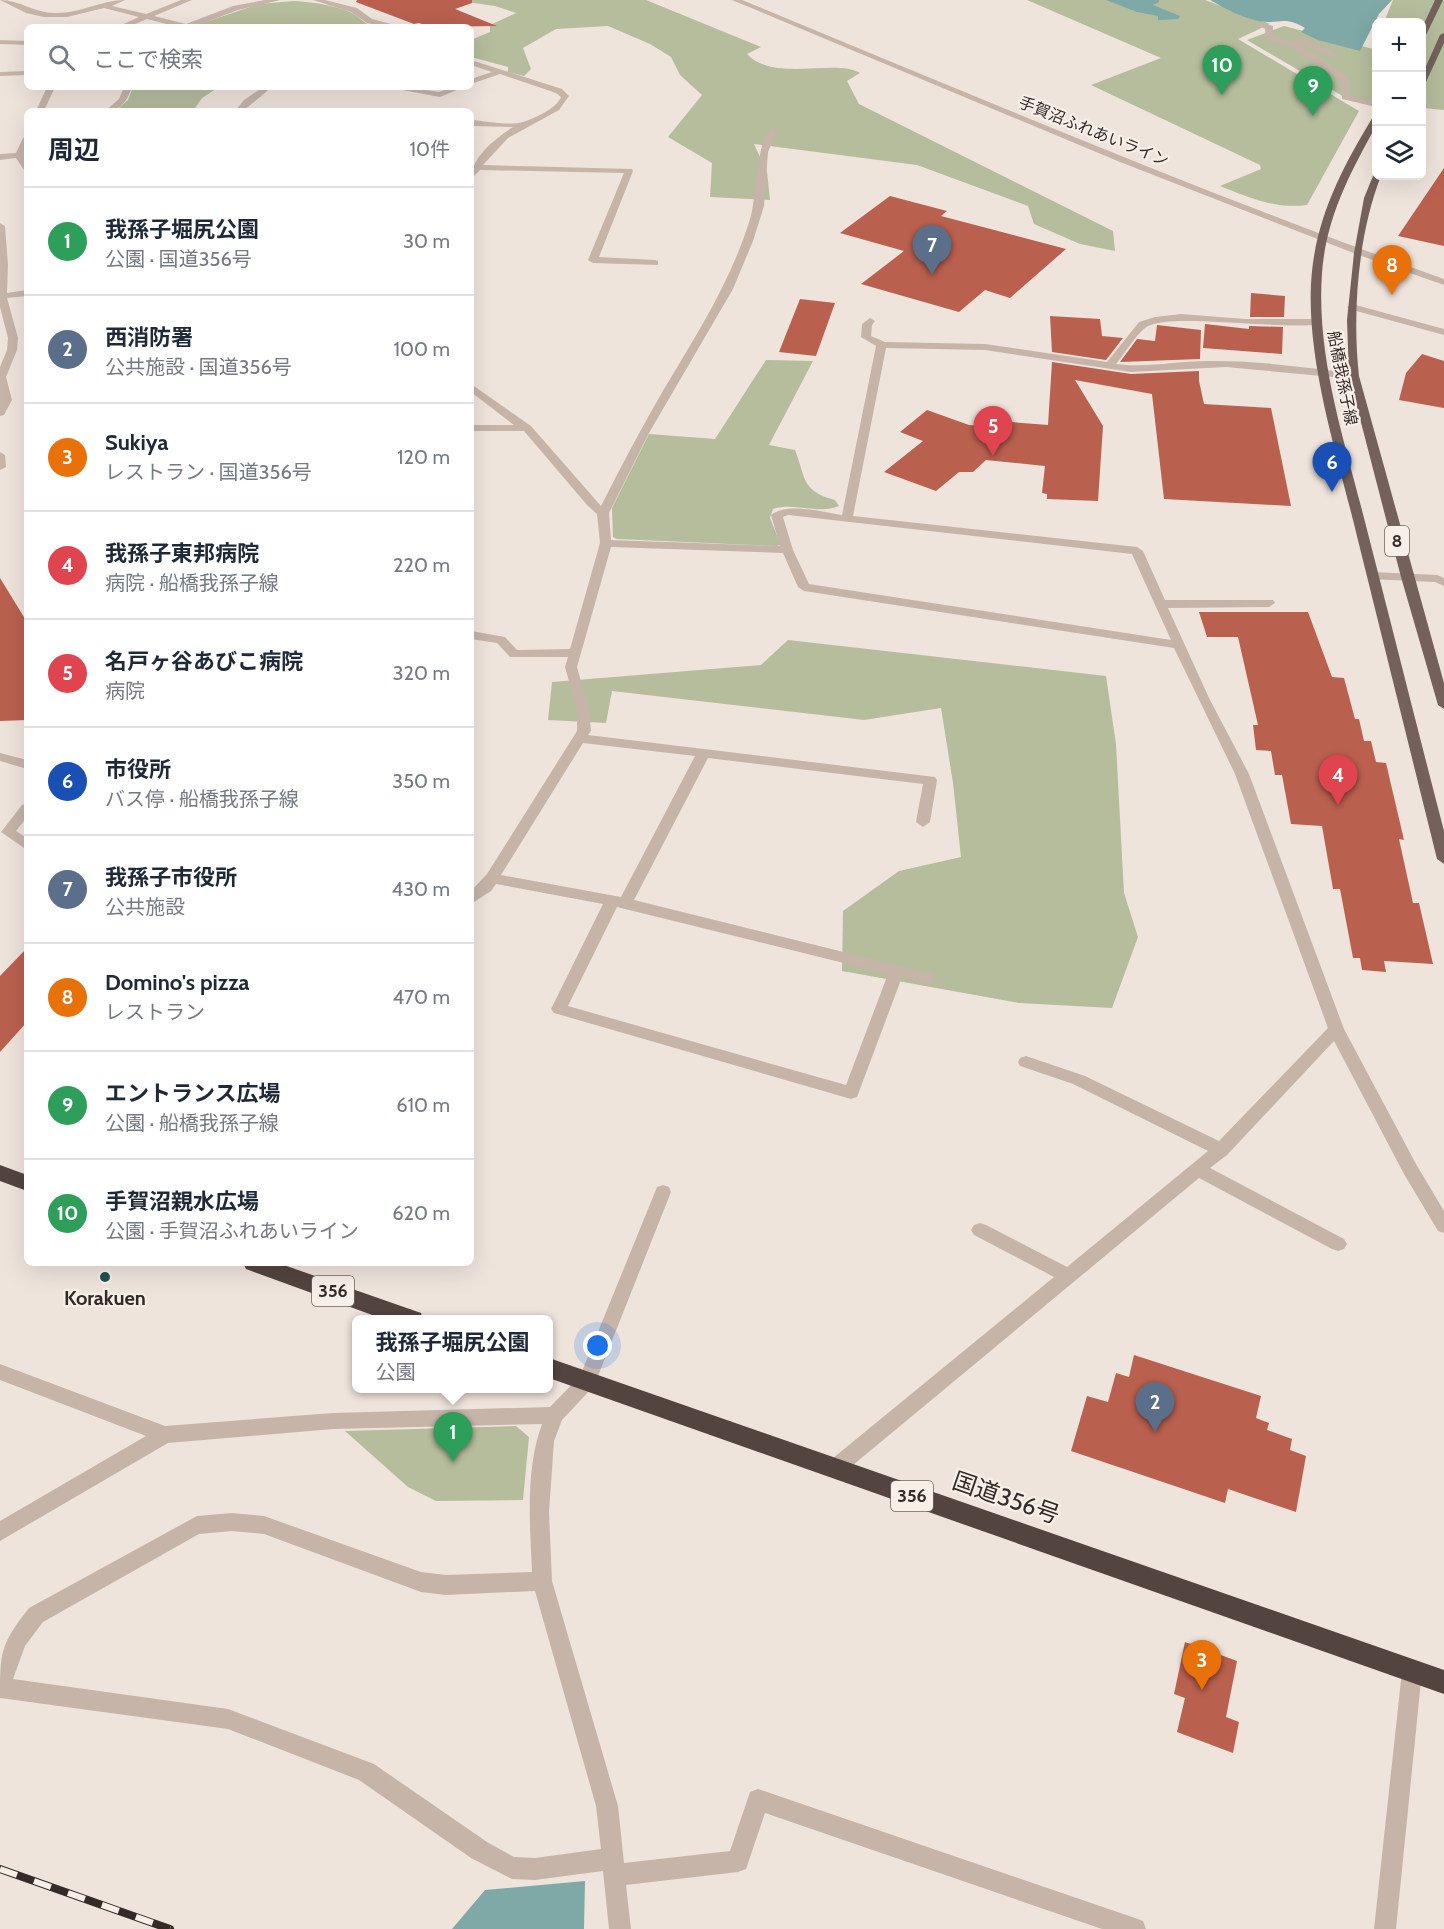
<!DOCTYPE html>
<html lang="ja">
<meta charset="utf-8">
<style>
body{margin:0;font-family:Cabin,"Noto Sans JP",sans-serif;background:#f2f2f3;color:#1f2937}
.controls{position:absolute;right:18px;top:18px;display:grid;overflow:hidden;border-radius:9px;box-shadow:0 6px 24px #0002}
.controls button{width:54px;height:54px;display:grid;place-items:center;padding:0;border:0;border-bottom:2px solid #e0e1e3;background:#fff;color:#1f2937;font:30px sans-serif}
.you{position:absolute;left:598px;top:1346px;width:21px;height:21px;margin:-15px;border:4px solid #fff;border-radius:50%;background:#1a73e8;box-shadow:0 0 0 9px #1a73e833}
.badge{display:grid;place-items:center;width:39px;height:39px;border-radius:50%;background:#0b8043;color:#fff;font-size:20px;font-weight:700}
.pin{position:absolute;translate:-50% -50px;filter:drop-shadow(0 2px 3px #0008)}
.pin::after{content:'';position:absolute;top:32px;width:21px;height:18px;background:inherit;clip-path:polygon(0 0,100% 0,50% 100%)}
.popup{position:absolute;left:352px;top:1315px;width:201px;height:78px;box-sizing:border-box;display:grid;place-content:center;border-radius:9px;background:#fff;filter:drop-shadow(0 2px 4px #0005);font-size:20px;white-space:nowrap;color:#747a83}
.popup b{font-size:22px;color:#1f2937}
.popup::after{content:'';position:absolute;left:50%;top:100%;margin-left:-12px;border:12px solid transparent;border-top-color:#fff}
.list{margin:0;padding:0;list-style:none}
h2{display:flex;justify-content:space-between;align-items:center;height:78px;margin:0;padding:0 24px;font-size:26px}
h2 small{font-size:20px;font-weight:400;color:#747a83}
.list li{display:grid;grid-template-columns:39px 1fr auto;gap:18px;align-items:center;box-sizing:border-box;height:108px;padding:0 24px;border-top:2px solid #e0e1e3}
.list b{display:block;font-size:22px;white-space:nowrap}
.list p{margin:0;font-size:20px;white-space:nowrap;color:#747a83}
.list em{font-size:20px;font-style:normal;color:#747a83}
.icon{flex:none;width:33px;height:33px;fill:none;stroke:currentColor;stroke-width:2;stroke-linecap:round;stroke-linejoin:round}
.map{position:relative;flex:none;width:1444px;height:1929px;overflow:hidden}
.search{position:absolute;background:#fff;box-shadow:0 6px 24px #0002;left:24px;top:24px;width:450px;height:66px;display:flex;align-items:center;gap:15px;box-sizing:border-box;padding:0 21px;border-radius:9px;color:#747a83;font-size:22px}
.panel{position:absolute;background:#fff;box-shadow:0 6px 24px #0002;left:24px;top:108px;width:450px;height:1158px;border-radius:9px}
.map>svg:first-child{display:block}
</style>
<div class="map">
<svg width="1444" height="1929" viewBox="0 0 1444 1929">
<rect width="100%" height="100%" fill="#efe4dc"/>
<g fill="#b5bd9d">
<path d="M 453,0 L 646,0 L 761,47 L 747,54 C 774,83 835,58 860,73 L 847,81 L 859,104 L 1113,231 L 1115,251 L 1080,244 L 1034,224 L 1028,206 L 917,165 L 754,144 L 767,172 L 770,200 L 710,197 L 712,163 L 668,137 L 702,95 L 680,75 L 671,57 L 650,44 L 608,26 L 556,29 L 523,48 L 531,69 L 524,76 L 508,72 L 508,67 L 471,57 L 471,40 L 490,32 L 490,25 L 516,13 L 495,6 Z"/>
<path d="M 1027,0 L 1205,0 L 1270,24 L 1238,39 L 1359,111 L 1307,205 C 1275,209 1250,198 1220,186 L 1261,169 L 1260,165 L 1091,85 L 1161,58 Z"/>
<polygon points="1393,0 1444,0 1444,110 1422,108 1422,22 1384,22"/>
<path d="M 294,1 C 312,2 333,5 350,12 C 359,16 364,24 374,27 L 312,27 L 309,24 L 191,27 L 259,4 Z"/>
<polygon points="1284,26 1373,49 1376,42 1376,104 1351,101 1247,40"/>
<polygon points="133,87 219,87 202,98 193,111 115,111 128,100"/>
<path d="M 766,360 L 813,361 L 769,445 L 795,450 C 806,478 801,491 835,500 L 839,506 C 818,515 794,502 773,509 L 770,518 L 781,545 L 776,546 L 617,539 L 613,537 L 612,508 L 649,434 L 715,439 Z"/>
<polygon points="788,640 1106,676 1116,744 1124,893 1138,937 1112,1008 1019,1003 842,971 843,911 899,871 961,857 953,783 941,708 864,720 612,691 606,723 548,720 552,682 761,665"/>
<polygon points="516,1426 529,1437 523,1500 436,1501 408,1487 345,1431"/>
</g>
<g fill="#7ea9a7">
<polygon points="1106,0 1159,0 1159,2 1153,5 1180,16 1178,19 1158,20 1158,16 1137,12"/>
<path d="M 1210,0 L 1392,0 L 1379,14 L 1360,51 L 1318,40 L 1301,32 L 1305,28 C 1283,15 1279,25 1259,21 C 1240,17 1226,9 1210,0 Z"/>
<polygon points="585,1881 584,1929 452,1929 485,1890"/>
</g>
<g fill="#ba604f">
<polygon points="357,0 472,0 472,3 455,9 497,26 430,27 419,23 414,24 356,2"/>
<polygon points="1444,168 1444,246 1398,236"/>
<polygon points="890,196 947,211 941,216 1066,249 1010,298 985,290 959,312 861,284 904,251 840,233"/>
<polygon points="1251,293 1285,296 1284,317 1250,317"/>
<polygon points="800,299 835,303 816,356 779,352"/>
<polygon points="1050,316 1100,319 1102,336 1123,338 1106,360 1052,352"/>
<polygon points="1205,324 1249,329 1249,326 1283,327 1282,354 1203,348"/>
<polygon points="1157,325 1201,330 1200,359 1120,362 1137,339 1155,341"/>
<polygon points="1422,354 1444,361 1444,408 1399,400 1406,373"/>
<polygon points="1052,362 1131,374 1199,371 1199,381 1204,404 1271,408 1291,506 1164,499 1152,394 1075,380 1103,426 1098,501 1047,499 1047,494 1042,493 1045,466 986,460 973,472 959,472 936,491 884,472 923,441 900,432 927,410 969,425 998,427 999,421 1048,425"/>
<polygon points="0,578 27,622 27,720 0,721"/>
<polygon points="1199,612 1308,612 1332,677 1344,678 1355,719 1359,719 1364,741 1371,741 1376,762 1386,763 1404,840 1399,839 1413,903 1419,903 1433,964 1384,961 1386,972 1362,970 1360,958 1353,958 1340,889 1333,889 1322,826 1291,824 1282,775 1275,775 1271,751 1256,750 1253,725 1258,725 1238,637 1207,637"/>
<polygon points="27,948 27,1022 0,1052 0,976"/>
<polygon points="1134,1355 1261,1396 1256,1418 1269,1423 1267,1430 1292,1439 1290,1450 1306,1456 1296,1512 1228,1489 1225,1503 1071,1451 1087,1396 1108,1402 1116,1373 1129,1377"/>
<polygon points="1185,1642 1237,1661 1226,1717 1239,1722 1233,1753 1177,1732 1185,1698 1174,1694"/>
</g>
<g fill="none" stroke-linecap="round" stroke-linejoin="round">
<g fill="#c6b4a9" fill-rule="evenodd">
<path d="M 0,0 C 19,0 35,13 55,13 C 79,14 101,0 125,0 L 112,6 L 146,14 L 181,0 L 192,0 L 154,16 L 186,24 L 233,6 L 265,0 L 280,0 L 238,10 L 193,27 L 178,27 L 147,19 L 128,27 L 117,27 L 139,17 L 104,8 L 67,17 L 44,17 L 26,13 Z"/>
<polygon points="313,0 325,0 357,8 372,19 402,27 387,27 367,23 351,12"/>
<path d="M 732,0 L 742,0 C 975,96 1207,195 1444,279 L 1444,285 L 1356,254 L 1120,162 Z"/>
<polygon points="1262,23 1273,26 1273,36 1299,44 1348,77 1349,96 1376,103 1376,107 1342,99 1341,80 1293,48 1266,39 1265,29 1258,25"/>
<polygon points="1294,37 1300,37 1340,55 1333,57 1294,41"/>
<polygon points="0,40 27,41 27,45 0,44"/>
<path d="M 471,60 L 562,89 L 569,96 L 559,110 L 508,138 L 483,165 L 632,169 L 633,171 L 599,257 L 655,260 L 658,261 L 658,265 L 593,263 L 588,260 L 624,173 L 480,170 L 471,179 C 471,157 496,138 513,127 L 471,126 L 471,120 C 486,121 508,126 523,122 C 535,118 556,109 561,97 L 556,93 L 500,74 L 471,84 L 471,79 L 492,72 L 471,65 Z"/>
<polygon points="27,71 27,75 0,76 0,72"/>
<polygon points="47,87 55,87 44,111 36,111"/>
<path d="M 124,87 L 132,87 C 127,101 121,111 105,111 L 119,99 Z"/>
<polygon points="263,87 272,87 243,111 235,111 244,100"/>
<polygon points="386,87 405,87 439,92 453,87 464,87 440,97"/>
<path d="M 773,128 L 777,131 L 768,152 L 764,206 L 753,241 L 733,289 L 649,433 L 609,513 L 611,540 L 780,546 L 771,515 C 787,502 822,512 842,515 L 876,346 L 861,337 L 862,324 L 870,318 L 875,321 L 872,325 L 871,336 L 885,342 L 985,344 L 1107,362 L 1139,322 L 1155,317 L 1181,314 L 1245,319 L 1316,319 L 1321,322 L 1320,324 C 1284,331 1164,311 1145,328 C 1134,337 1126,352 1116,364 C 1148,368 1176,361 1208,361 C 1257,360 1305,368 1354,373 L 1359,376 L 1354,379 L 1226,367 L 1131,372 L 985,350 L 886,348 L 853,516 L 1137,547 L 1143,551 L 1165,600 L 1273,600 L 1275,603 L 1269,607 L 1168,608 L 1209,698 L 1249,774 L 1344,1029 L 1416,1164 L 1444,1211 L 1444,1233 L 1438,1231 L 1404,1174 L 1334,1041 L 1227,1155 L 1210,1168 L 1344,1239 L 1347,1244 L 1344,1249 L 1338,1251 L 1332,1249 L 1199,1178 L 841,1475 L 834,1478 L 827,1475 L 825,1469 L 827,1463 L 1054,1277 L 974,1235 L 971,1230 L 974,1225 L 980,1223 L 986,1225 L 1067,1267 L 1208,1151 L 1073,1084 L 1020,1066 L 1018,1062 L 1020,1058 L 1026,1056 L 1085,1076 L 1219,1141 L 1328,1028 L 1235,774 L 1174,648 L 804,591 L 798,587 L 783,553 L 611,547 L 577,667 L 589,710 L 591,731 L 588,735 L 935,777 L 937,780 L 930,822 L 923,827 L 916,822 L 923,784 L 708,758 L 634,900 L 932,974 L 935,978 L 932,982 L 927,984 L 902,977 L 857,1097 L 851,1099 L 554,1013 L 551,1009 L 603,904 L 496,884 L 491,891 L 471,904 L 471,891 L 487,874 L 577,731 L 577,710 L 565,667 L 568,657 L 510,657 L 497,643 L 471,639 L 471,631 L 505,637 L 517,650 L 570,649 L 600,543 L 597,514 L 587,505 L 524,431 L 471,431 L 471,425 L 514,425 L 471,392 L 471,384 L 531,426 L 601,506 C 621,466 642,427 664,389 C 697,334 731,281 750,219 C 757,199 755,138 773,128 ZM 788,515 L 1132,554 L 1171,640 L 809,584 L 793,550 L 783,517 ZM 583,743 L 695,756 L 621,897 L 501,875 ZM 617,907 L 888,974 L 846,1085 L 568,1006 Z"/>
<polygon points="27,135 25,152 27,151 27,157 24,157 27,171 24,170 16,158 0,160 0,154 16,153 23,138"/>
<polygon points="0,223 5,226 8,265 7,293 27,290 27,296 7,298 18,338 17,350 6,377 12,400 4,415 0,416 0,367 7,350 8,338 0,307"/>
<polygon points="1352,304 1444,329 1444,335 1349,309 1347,307"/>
<polygon points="0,452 5,455 6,467 0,470"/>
<polygon points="1372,572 1437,575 1444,578 1444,586 1435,582 1368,579 1368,573"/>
<polygon points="0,753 27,760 27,769 0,761"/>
<polygon points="27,803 27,817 16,831 27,838 27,850 1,832 22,805"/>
<path d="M 663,1185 L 669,1187 L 671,1192 L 596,1381 L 593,1387 L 562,1420 L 554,1441 L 549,1512 L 552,1581 L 618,1806 L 624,1863 L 730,1851 L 750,1792 L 758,1789 L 1135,1918 L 1143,1921 L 1146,1929 L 1102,1929 L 765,1813 L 746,1869 L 738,1872 L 626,1885 L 631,1929 L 609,1929 L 603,1871 L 535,1880 L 512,1879 L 471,1858 L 359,1780 L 228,1729 L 0,1698 C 0,1652 0,1645 29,1608 L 197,1516 L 232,1513 L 264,1516 L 421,1572 L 446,1575 L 532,1572 C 530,1524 525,1470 542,1424 L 333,1429 L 168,1443 L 0,1541 L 0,1521 L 146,1436 L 0,1380 L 0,1364 L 165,1426 L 333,1413 L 550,1407 L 580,1376 L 655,1192 L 657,1187 ZM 232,1531 L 264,1534 L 421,1592 L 446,1595 L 535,1591 L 596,1806 L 601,1849 L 535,1858 L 514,1857 L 487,1842 L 374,1764 L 228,1709 L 13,1679 L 25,1646 L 43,1622 L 199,1534 Z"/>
<polygon points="1412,1661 1419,1664 1422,1671 1396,1929 1374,1929 1402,1671 1405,1664"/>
</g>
<g fill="#74615b" fill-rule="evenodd">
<polygon points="1435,0 1443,0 1426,35 1422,37 1422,28"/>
<polygon points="1444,33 1444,43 1426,82 1422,84 1422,75 1440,35"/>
<path d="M 1373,117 L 1376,117 L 1376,126 C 1350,173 1326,218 1322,273 C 1316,356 1344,439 1364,518 C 1391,623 1417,727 1444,831 L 1444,864 L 1437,859 C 1409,746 1381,633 1353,520 C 1334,444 1304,350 1312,271 C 1318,214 1343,166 1373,117 Z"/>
<path d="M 1376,173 L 1381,176 C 1358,234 1352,314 1359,376 L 1444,683 L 1444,709 L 1438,705 L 1401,577 L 1349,376 L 1347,320 L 1354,253 L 1364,198 L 1373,176 Z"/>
</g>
<g fill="#544440" fill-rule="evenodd">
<polygon points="0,1165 27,1175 27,1191 0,1181"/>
<polygon points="243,1263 278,1263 421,1313 423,1320 386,1320 246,1269"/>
<polygon points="549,1358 1444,1670 1444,1694 549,1378"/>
</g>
<g stroke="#342b28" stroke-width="8">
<polyline id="rail" points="0,1869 170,1929"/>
</g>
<use href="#rail" stroke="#f7efe8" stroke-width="6" stroke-dasharray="18" stroke-linecap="butt"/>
</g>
<circle fill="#225150" stroke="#f7efe8" stroke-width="2" cx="105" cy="1277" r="6"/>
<g text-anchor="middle" stroke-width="4.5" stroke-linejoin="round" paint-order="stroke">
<g font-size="16" fill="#342b28" stroke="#f7efe8">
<text transform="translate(1094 131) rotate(22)" y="6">手賀沼ふれあいライン</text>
<text transform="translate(1343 378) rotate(79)" y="6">船橋我孫子線</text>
</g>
<g fill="#f7efe8" stroke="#6e6662" stroke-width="1.5">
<rect x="1385" y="526" width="24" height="30" rx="4.5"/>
<rect x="312" y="1276" width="42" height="30" rx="4.5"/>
<rect x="891" y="1481" width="42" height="30" rx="4.5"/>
</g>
<g font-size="18" font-weight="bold" fill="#342b28">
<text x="1397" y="547">8</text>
<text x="333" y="1297">356</text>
<text x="912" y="1502">356</text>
</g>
<g font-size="20" font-weight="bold" fill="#342b28" stroke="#f7efe8">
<text x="105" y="1305">Korakuen</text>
</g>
<g font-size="24" fill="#342b28" stroke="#f7efe8">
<text transform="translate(1006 1498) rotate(19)" y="8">国道356号</text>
</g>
</g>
</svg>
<div class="controls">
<button>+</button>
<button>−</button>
<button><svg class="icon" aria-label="layers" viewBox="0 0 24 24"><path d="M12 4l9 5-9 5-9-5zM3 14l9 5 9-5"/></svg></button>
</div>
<div class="you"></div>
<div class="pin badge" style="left:453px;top:1462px;background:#2e9e5b">1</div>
<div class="popup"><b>我孫子堀尻公園</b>公園</div>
<div class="pin badge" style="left:1155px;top:1432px;background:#5c6f8a">2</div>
<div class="pin badge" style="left:1202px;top:1690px;background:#e8710a">3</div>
<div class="pin badge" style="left:1338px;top:805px;background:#e0444e">4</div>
<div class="pin badge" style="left:993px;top:456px;background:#e0444e">5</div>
<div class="pin badge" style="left:1332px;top:492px;background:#1a4fb4">6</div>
<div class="pin badge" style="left:932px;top:275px;background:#5c6f8a">7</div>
<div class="pin badge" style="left:1392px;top:295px;background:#e8710a">8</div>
<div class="pin badge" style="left:1313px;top:116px;background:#2e9e5b">9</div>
<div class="pin badge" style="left:1222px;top:95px;background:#2e9e5b">10</div>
<div class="search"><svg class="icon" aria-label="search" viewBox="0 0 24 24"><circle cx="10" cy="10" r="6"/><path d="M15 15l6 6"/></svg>ここで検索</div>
<section class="panel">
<h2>周辺<small>10件</small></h2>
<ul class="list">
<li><span class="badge" style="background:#2e9e5b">1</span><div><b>我孫子堀尻公園</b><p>公園 · 国道356号</p></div><em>30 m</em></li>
<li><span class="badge" style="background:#5c6f8a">2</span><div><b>西消防署</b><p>公共施設 · 国道356号</p></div><em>100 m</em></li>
<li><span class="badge" style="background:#e8710a">3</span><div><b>Sukiya</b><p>レストラン · 国道356号</p></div><em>120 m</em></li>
<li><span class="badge" style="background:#e0444e">4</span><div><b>我孫子東邦病院</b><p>病院 · 船橋我孫子線</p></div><em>220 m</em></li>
<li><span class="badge" style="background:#e0444e">5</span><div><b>名戸ヶ谷あびこ病院</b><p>病院</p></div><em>320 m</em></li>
<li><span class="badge" style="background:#1a4fb4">6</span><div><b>市役所</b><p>バス停 · 船橋我孫子線</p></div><em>350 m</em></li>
<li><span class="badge" style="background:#5c6f8a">7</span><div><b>我孫子市役所</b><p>公共施設</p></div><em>430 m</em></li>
<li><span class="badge" style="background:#e8710a">8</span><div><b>Domino's pizza</b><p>レストラン</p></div><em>470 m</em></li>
<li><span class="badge" style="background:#2e9e5b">9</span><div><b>エントランス広場</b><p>公園 · 船橋我孫子線</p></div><em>610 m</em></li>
<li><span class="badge" style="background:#2e9e5b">10</span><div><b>手賀沼親水広場</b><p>公園 · 手賀沼ふれあいライン</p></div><em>620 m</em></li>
</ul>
</section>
</div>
